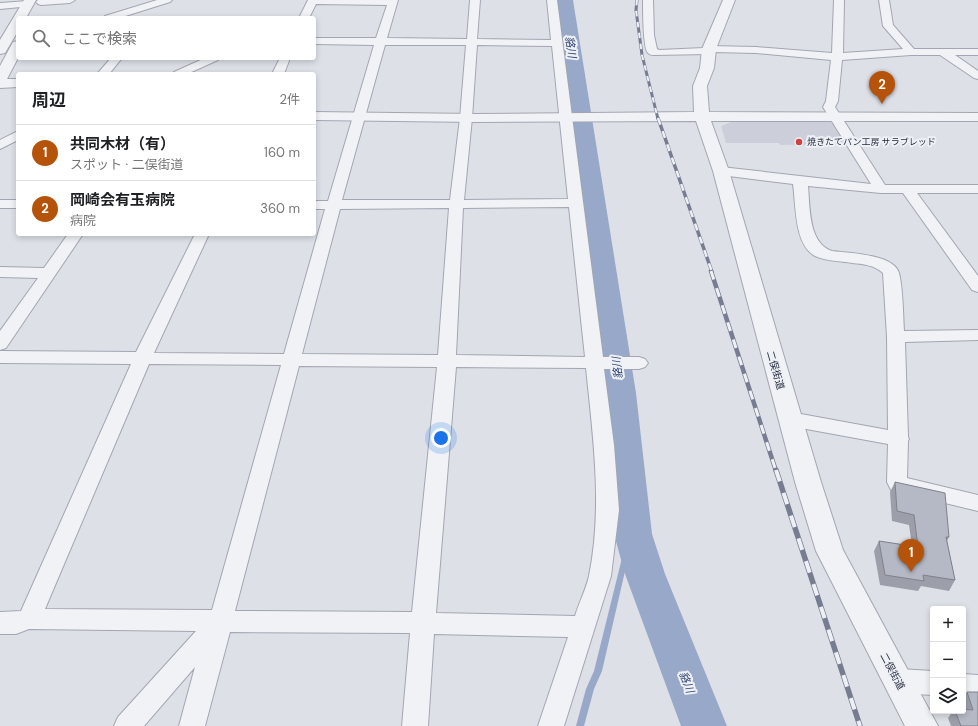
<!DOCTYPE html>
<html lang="ja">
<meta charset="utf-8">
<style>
body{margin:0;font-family:"DM Sans","Noto Sans JP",sans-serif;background:#f6f6f6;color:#202124}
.controls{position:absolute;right:12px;bottom:12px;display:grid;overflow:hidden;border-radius:4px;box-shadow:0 2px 6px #0003}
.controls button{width:36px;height:36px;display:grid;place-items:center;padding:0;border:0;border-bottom:1px solid #e0e0e0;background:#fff;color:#202124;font:20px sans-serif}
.you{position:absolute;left:441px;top:438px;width:14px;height:14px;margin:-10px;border:3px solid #fff;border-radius:50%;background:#1a73e8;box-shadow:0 0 0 6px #1a73e833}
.badge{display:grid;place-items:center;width:26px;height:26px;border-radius:50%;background:#b45309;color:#fff;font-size:13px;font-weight:700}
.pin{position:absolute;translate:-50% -33px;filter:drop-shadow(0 1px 2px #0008)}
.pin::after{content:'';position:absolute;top:21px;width:14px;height:12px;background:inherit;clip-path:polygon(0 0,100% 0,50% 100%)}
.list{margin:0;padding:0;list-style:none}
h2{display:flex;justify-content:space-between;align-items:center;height:52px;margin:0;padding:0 16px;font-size:17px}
h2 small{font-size:13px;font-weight:400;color:#757577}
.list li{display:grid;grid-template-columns:26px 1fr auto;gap:12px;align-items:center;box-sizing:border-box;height:56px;padding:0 16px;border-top:1px solid #e0e0e0}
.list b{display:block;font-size:15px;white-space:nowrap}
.list p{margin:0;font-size:13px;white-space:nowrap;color:#757577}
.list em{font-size:13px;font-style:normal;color:#757577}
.icon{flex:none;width:22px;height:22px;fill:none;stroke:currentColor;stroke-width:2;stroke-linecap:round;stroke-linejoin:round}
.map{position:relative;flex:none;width:978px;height:726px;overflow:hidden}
.search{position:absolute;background:#fff;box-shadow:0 2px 6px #0003;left:16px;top:16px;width:300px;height:44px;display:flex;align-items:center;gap:10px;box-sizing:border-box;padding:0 14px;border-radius:4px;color:#757577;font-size:15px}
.panel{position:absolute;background:#fff;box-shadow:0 2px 6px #0003;left:16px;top:72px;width:300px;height:164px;border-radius:4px}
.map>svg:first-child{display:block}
</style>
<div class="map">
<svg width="978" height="726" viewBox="0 0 978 726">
<rect width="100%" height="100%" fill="#dee0e8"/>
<polygon fill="#cccfda" points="731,122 830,122 836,124 847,144 780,145 779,143 726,143 721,126"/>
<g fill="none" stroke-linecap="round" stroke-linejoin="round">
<polygon fill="#98a8c8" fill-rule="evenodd" points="631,532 635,532 636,534 629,554 602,671 594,689 584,726 576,726 586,689 594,671 623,554"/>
<polygon fill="#98a8c8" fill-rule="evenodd" points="557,0 573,0 636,393 652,534 665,574 727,726 681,726 625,574 614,534 604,393"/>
<g stroke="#a3a6b2" stroke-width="2">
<g id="minor">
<polygon points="38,0 75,0 70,3 41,5 38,4 36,2"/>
<polygon points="157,0 172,0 170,2 119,18 104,18 105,16"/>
<path d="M 308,0 L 398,0 L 387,38 L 467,39 L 470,0 L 480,0 L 477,39 L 551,40 L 547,0 L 557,0 L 603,357 L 639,357 L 645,359 L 648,363 L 645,367 L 639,369 L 604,369 L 614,445 L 619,510 L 611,576 L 564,726 L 538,726 L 568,637 L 434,634 L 428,726 L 402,726 L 410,633 L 230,632 L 205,726 L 179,726 L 195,667 L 144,726 L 114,726 L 118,717 L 196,631 L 29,629 L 16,634 L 0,634 L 0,612 L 21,611 L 131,364 L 0,363 L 0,351 L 136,352 L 195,234 L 209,234 L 154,353 L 284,354 L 325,209 L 314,209 L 314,201 L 328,201 L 374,45 L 314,44 L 314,38 L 376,38 L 387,5 L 316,4 L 309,18 L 299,18 ZM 385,45 L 466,45 L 460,118 L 450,200 L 342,200 ZM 477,45 L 552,46 L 568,199 L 464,200 L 472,118 ZM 569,207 L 585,357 L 456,355 L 463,208 ZM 449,208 L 438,355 L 302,354 L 340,209 ZM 149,364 L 281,365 L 212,610 L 45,609 ZM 299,366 L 437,367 L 412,612 L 235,611 ZM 456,367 L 586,368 C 593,437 603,507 589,576 C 586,589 579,603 575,616 L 436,613 Z"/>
<path d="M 643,0 L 653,0 L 654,35 L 657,49 L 659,50 L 704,48 L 709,46 L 756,47 L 832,53 L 834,0 L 844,0 L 843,53 L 903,49 L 883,26 L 879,0 L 889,0 L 893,25 L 914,49 L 978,49 L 978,55 L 955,55 L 978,71 L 978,79 L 974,78 L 940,55 L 911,55 L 842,60 L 838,101 L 835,107 L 885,185 L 978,185 L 978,193 L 917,193 L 978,276 L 978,292 L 972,290 L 903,193 L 881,193 L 808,186 C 810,207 808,243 832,251 C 848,253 894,254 899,273 C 903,288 903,315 904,331 L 978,330 L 978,340 L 905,342 L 908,437 L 909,439 L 908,441 L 907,478 L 978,495 L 978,511 L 891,490 L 887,482 L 888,444 L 790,426 L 783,424 L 780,419 L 783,414 L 790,412 L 888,430 L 887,337 L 883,273 C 874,265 863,264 852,263 C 840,261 826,261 815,256 C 794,245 796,204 793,184 L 721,175 L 716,174 L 714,171 L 716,168 L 721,167 L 871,184 L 823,107 L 826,101 L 831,60 L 756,53 L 713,52 L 709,54 L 654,55 C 652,55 650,55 648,53 C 643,49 643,9 643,0 Z"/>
<polygon points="28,1 31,2 33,4 31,6 0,9 0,3"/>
<polygon points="111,58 122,58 109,74 97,74"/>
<polygon points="205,58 219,58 218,60 187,74 172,74 174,72"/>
<polygon points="280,58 290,58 284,74 272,74"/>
<polygon points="18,131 18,140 0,149 0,140"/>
<rect x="0" y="200" width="18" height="8"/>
<polygon points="68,234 83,234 6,348 0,350 0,331 38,278 0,277 0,267 44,268"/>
<polygon points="898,669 933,671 933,695 898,693 889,689 885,681 889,673"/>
<polygon points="963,674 978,675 978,699 963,698"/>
</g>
</g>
<g stroke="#a3a6b2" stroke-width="2">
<g id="tertiary">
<polygon points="24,0 36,0 26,18 18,18 18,31 5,53 0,54 0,40"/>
<polygon points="723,0 735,0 716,49 714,68 707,86 709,112 978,113 978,121 711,121 729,171 821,482 843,550 938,726 905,726 816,551 795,482 713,171 696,121 476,122 314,120 314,112 476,114 694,112 693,86 700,68 702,49"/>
<polygon points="18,41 18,58 7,79 18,79 18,87 0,88 0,66 13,42"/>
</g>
</g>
<use href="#minor" fill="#f1f2f6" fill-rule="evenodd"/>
<use href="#tertiary" fill="#f1f2f6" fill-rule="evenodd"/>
<g stroke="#777d91" stroke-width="3">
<polyline id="rail-far3" points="637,0 636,10 642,55 658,119"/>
</g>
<g stroke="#777d91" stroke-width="3.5">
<polyline id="rail-far2" points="658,118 712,272"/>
</g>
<g stroke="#777d91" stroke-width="4.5">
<polyline id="rail-far1" points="711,271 776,471"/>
</g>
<g stroke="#777d91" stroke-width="5.5">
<polyline id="rail" points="776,470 860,726"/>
</g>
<use href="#rail-far3" stroke="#edf0f5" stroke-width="2" stroke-dasharray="5.5" stroke-linecap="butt"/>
<use href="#rail-far2" stroke="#edf0f5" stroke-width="2.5" stroke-dasharray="7" stroke-linecap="butt"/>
<use href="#rail-far1" stroke="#edf0f5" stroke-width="3" stroke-dasharray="9" stroke-linecap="butt"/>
<use href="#rail" stroke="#edf0f5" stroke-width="4" stroke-dasharray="12" stroke-linecap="butt"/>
</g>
<g fill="#9c9fa9">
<polygon points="895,482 949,537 947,541 955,580 949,591 921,586 918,591 880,585 874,551 879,541 912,546 909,525 892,521 890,492"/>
<polygon points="967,692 978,692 978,726 951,726 948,718 953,711 963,711 963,697"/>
</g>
<g fill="#b5b9c5" stroke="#7f828a">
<polygon points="895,482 945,493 949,537 946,537 955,580 923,575 924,581 885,575 879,541 918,547 914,515 897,511"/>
<polygon points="967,692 978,692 978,726 961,726 955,711 963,711 963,709 973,710"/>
</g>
<circle fill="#cf4241" stroke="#edf0f5" stroke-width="1.5" cx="799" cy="142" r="4"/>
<g text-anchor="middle" stroke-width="4" stroke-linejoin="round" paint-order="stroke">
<g font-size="9" fill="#272c3f" stroke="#edf0f5" text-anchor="start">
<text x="807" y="145">焼きたてパン工房 サラブレッド</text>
</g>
<g font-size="10" fill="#272c3f" stroke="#edf0f5">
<text transform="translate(776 370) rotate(74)" y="4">二俣街道</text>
<text transform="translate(893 671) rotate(62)" y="4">二俣街道</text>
</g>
<g font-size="11" font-style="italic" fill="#314473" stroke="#edf0f5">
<text transform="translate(571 47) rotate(82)" y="4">貉川</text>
<text transform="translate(617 368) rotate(-96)" y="4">貉川</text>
<text transform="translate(687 682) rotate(69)" y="4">貉川</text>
</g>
</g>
</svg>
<div class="controls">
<button>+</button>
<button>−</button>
<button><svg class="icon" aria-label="layers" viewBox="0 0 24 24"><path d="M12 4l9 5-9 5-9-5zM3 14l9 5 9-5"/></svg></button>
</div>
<div class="you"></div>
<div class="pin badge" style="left:911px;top:572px">1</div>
<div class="pin badge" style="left:882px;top:104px">2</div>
<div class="search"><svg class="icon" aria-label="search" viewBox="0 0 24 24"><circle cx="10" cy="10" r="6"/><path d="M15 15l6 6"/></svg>ここで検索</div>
<section class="panel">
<h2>周辺<small>2件</small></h2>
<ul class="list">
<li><span class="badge">1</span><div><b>共同木材（有）</b><p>スポット · 二俣街道</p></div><em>160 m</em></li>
<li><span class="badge">2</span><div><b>岡崎会有玉病院</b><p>病院</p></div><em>360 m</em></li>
</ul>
</section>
</div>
